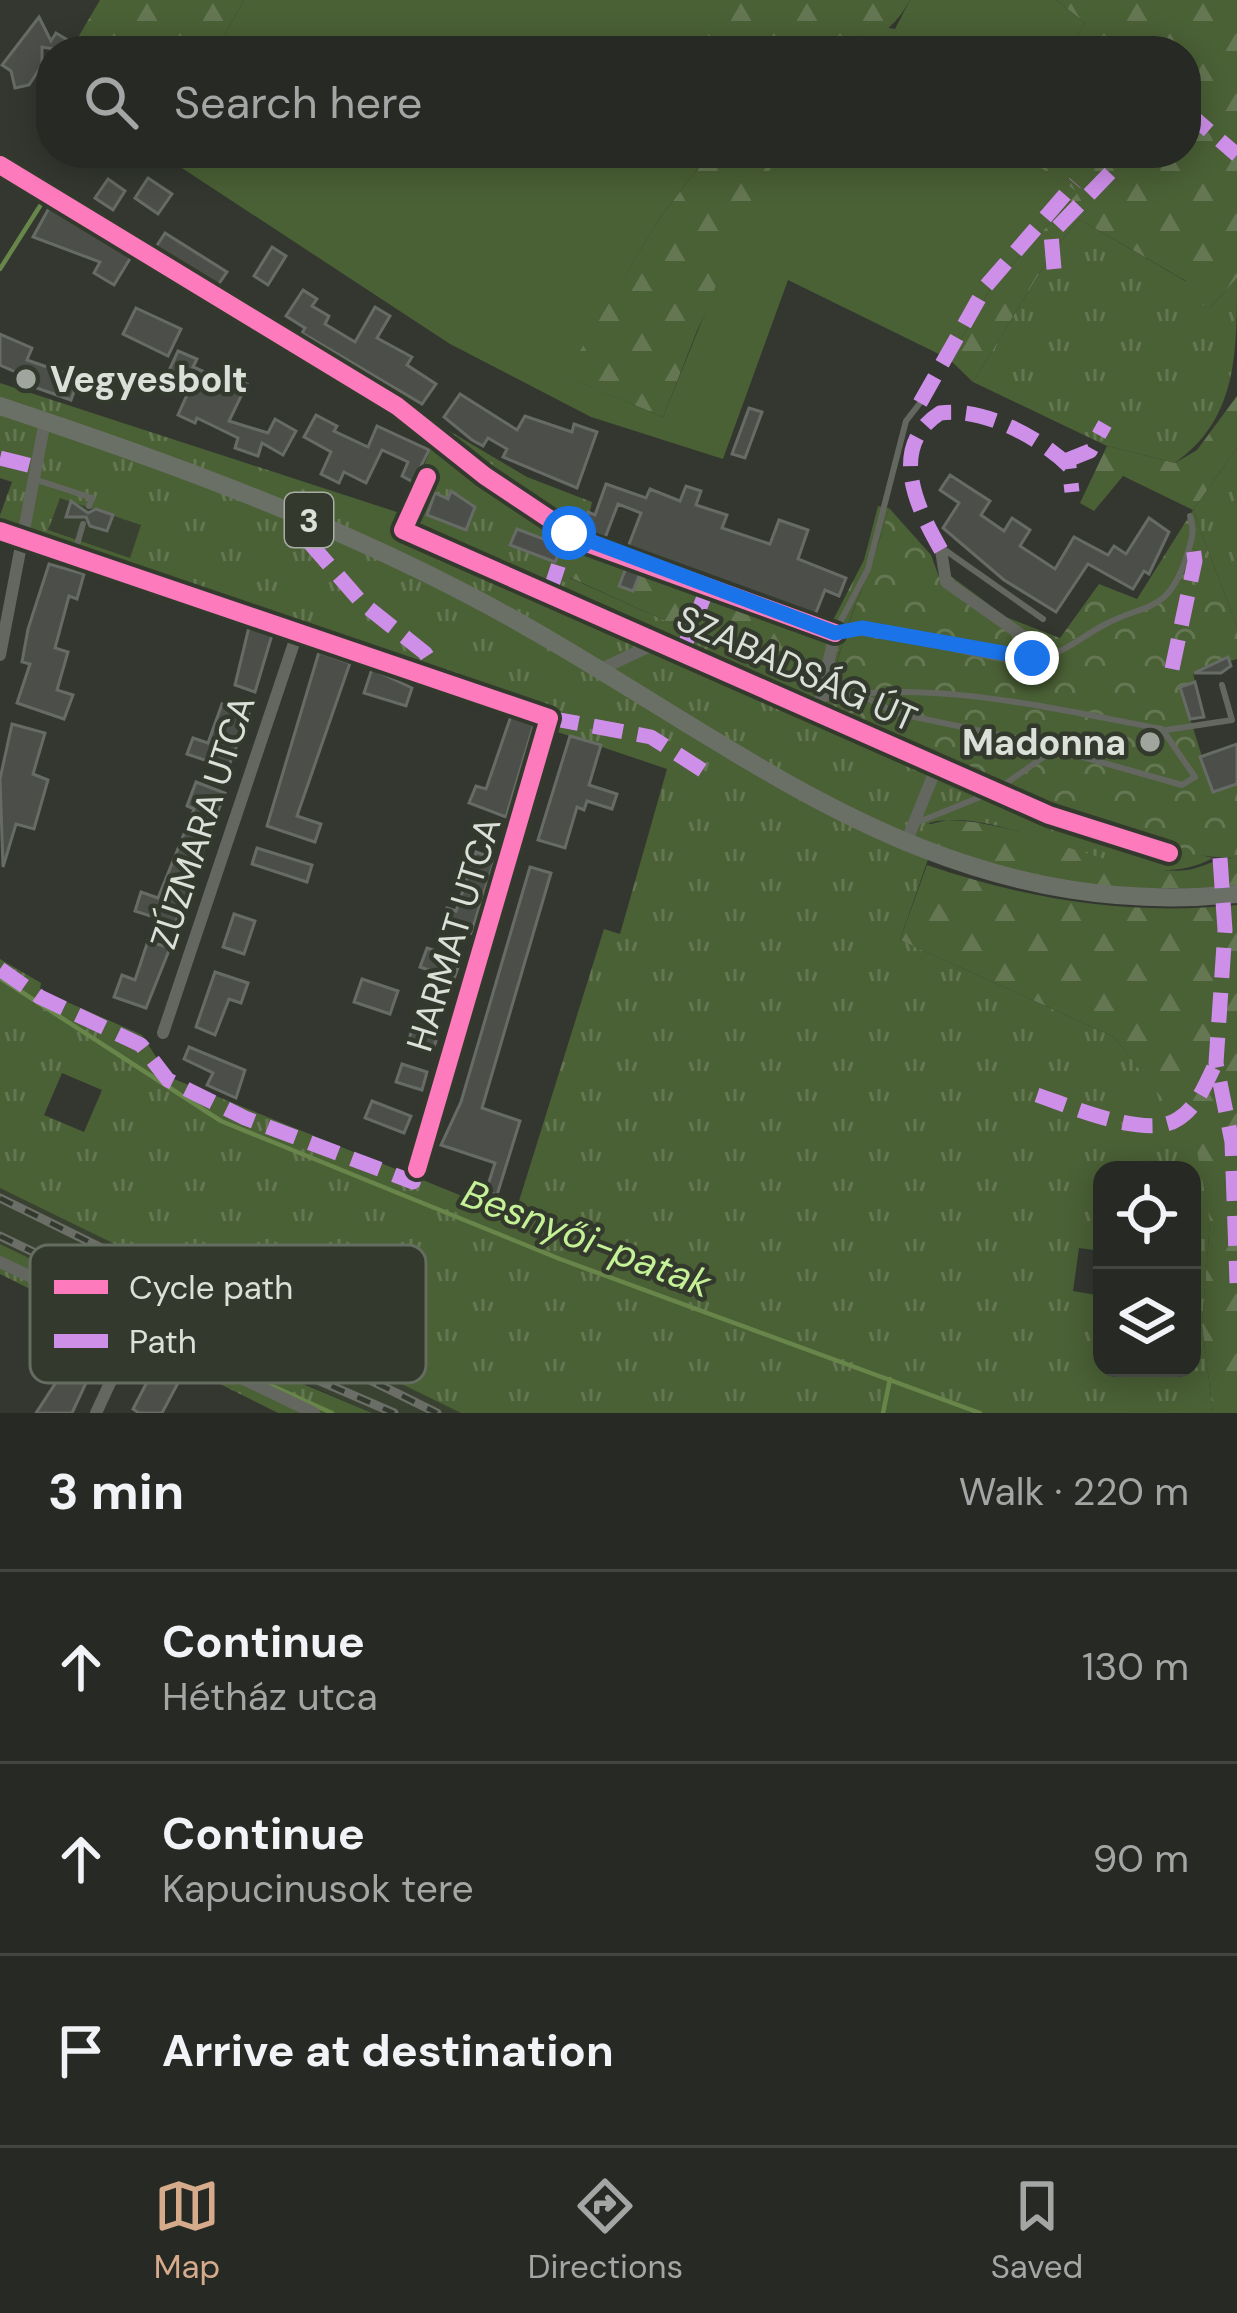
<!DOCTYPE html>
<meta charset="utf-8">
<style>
body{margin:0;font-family:"DM Sans",sans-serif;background:#323531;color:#f1f3f6}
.controls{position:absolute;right:36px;bottom:36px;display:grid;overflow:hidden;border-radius:24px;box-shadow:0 6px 30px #0003}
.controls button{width:108px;height:108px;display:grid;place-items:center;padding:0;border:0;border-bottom:3px solid #424541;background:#262924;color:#f1f3f6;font:60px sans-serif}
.stop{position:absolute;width:36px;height:36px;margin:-27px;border:9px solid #1a73e8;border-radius:50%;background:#fff}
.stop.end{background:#1a73e8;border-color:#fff;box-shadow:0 3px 12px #0008}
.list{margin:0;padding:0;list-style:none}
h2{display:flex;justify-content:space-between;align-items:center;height:156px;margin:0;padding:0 48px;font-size:51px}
h2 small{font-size:39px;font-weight:400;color:#a4a6a6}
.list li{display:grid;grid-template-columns:78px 1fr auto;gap:36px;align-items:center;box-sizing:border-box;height:192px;padding:0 48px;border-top:3px solid #424541}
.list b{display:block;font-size:45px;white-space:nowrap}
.list p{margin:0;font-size:39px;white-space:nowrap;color:#a4a6a6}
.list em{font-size:39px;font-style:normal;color:#a4a6a6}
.icon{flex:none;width:66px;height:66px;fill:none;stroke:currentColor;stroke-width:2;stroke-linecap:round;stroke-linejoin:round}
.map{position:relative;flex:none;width:1237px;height:1413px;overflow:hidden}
.search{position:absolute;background:#262924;box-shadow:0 6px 30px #0003;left:36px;right:36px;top:36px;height:132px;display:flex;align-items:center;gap:30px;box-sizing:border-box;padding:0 42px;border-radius:48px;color:#a4a6a6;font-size:45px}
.sheet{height:732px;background:#262924}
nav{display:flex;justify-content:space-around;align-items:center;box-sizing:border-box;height:168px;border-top:3px solid #424541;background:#262924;font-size:33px;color:#a4a6a6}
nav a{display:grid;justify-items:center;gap:6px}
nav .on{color:#d6ab8b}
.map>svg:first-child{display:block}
</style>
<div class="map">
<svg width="1237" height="1413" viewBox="0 0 1237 1413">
<defs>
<pattern id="grass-tufts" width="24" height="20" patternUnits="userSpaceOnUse" patternTransform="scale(3)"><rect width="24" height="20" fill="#4a6035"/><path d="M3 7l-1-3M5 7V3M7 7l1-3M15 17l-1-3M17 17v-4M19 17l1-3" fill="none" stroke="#647652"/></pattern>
<pattern id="forest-firs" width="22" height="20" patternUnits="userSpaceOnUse" patternTransform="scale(3)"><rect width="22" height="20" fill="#4a6035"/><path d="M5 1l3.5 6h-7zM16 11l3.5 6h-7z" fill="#647652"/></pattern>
<pattern id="park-crowns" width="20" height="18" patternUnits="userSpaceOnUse" patternTransform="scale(3)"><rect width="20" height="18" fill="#4a6035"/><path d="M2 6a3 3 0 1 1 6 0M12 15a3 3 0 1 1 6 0" fill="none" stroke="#647652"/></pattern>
</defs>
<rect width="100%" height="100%" fill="#333730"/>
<g fill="#394231">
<polygon points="59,497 142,525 131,559 48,531"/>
<polygon points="0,1188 231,1297 461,1413 372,1413 65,1277 0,1244"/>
</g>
<g fill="url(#grass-tufts)" fill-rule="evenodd">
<path d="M 1079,219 L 1187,282 L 1210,308 L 1237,278 C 1237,355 1237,419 1175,463 L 1107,446 L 973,382 L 1053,251 Z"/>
<path d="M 0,383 L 403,514 L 441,426 L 527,477 L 592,502 L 584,538 L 831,624 L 864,560 L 878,506 L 889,508 C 873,569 841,629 831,690 L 848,718 L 1113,834 L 1213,858 C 1130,903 1026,809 937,821 L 929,823 L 933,845 L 900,940 L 1114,1037 L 1196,1140 L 1210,1222 L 1202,1325 L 1213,1413 L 461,1413 L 0,1188 L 0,959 L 41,983 L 40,990 L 142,1035 L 169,1077 L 514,1217 L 604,929 L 620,934 L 667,769 L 0,543 L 0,515 L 12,482 L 0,478 ZM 60,498 L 141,525 L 130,558 L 48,530 ZM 582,553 L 824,640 L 805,683 L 570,578 ZM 62,1073 L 102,1090 L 84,1132 L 44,1115 ZM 1102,1170 L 1192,1170 L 1192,1368 L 1102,1368 L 1102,1296 L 1073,1291 L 1079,1248 L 1102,1251 Z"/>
<polygon points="1237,448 1237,627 1193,510"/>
<polygon points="0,1244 191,1337 372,1413 278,1413 0,1274"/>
</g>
<g fill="url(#forest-firs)">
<polygon points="100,0 244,0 216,51 70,51"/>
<path d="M 710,0 L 910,0 C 872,73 781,51 706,51 Z"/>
<polygon points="1056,0 1237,0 1237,278 1210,308 1182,295 1186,281 1079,219 1053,251 973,382 949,359 991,288 1077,193 1018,153 1186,153 1186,51 1068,51 1085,23"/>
<polygon points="710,153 779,153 697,331 663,417 564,376 661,216"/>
<polygon points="1237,396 1237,448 1193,510 1123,476 1094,511 1080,503 1107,446 1175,463 1197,450"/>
<polygon points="582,552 824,641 805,684 569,577"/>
<path d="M 947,820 C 1018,822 1069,854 1137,866 C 1153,869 1176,873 1193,869 C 1210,864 1218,858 1237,858 L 1237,885 C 1164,895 983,885 925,838 L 923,826 Z"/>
<path d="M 927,865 C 1029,900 1130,916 1237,905 L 1237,1413 L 1213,1413 L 1202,1325 L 1210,1222 L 1195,1140 L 1114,1037 L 900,940 Z"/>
</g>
<path fill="url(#park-crowns)" d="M 889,508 L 931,555 L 939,577 L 948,574 L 1006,617 L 1060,638 L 1099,584 L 1137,599 L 1193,510 L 1237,627 L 1237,659 L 1193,673 L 1195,682 L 1180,687 L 1213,791 L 1237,784 L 1237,858 C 1122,858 952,769 848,718 L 831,690 C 842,628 873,569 889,508 Z"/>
<g fill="#4a6035">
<polygon points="244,0 710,0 711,5 706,51 216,51"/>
<polygon points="910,0 1056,0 1085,23 1068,51 855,50 866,24 895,29"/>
<polygon points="159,153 710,153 661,216 565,376 663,417 741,224 779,153 1018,153 1078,192 991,288 949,359 788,280 723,459 591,417 450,344"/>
</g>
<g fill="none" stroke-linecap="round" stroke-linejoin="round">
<g stroke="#68854a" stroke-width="4.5">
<polyline points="0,269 40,206"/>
<polyline points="0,978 221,1121 560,1259 980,1413"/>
<polyline points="268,1384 332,1413"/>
<polyline points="883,1413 890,1379"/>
</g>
</g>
<g fill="#4c4f49" stroke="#676b65" stroke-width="3">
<polygon points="39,17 51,41 56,33 71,42 66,51 42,47 42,65 29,85 15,88 11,71 2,65"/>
<polygon points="148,178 172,194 158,214 135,198"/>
<polygon points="108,179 125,191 113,210 95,198"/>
<polygon points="49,208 131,257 114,285 94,273 100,262 33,237"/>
<polygon points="165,233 227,272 218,285 156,247"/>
<polygon points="272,247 286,256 268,285 254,276"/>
<polygon points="303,290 317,299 312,306 329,316 325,324 355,342 375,307 390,316 377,338 412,357 407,365 436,384 422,404 302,333 305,328 286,316"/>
<polygon points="136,308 181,329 168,356 123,334"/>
<polygon points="0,334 32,348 27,360 79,378 71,400 34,387 36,381 0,365"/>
<polygon points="178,351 197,359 193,367 223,380 226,374 247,384 229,421 268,433 275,419 296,431 283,455 262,443 258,456 235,448 238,438 197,418 195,423 178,415 190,388 166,377"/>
<polygon points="460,394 517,430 525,416 572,432 574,424 597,432 577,488 503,457 507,449 488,438 483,446 472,440 444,417"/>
<polygon points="749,408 762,412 745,458 732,454"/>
<polygon points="316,415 337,426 334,431 368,447 377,426 429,450 413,482 402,476 408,462 382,450 366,483 344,472 339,483 321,474 331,452 304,437"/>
<polygon points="950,475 990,501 981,515 1004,531 1012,518 1030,530 1020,546 1055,569 1074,537 1108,555 1114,546 1126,554 1149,518 1169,532 1149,574 1144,571 1133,589 1088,564 1056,612 1004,580 943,528 959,503 940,490"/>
<polygon points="606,484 646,498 650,489 680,501 686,486 701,491 696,505 727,515 722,528 770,544 779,520 808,530 798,559 846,578 839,596 825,590 815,615 628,547 641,513 618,504 605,538 589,533 582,528 588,512 595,515"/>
<polygon points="451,491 475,507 466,530 427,515 435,493 448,499"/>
<polygon points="71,501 88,513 96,509 113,515 107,531 90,526 86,517 66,517"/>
<polygon points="517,529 562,546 555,562 510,545"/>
<polygon points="49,564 84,574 77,599 69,596 55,648 68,652 57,690 73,695 64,719 17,703 30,664 22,662 28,629"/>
<polygon points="626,568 640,573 633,591 619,586"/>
<polygon points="249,627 272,635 255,692 235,685"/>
<polygon points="319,652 350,663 297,816 321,824 315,842 267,826"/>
<polygon points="1228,657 1231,666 1221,673 1194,673"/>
<polygon points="372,669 412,688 406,706 364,693"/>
<polygon points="1195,682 1204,717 1190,719 1180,687"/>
<polygon points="222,704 249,714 228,768 187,754 193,738 208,743"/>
<polygon points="511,716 534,724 506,817 469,803 476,786 486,789"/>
<polygon points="12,724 45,733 33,774 48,780 34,829 16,824 3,867 0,779"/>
<polygon points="570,736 601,745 589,785 617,794 612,809 587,801 584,810 577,807 565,848 538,840"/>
<polygon points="1237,744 1237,784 1213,792 1200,757"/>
<polygon points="196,782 225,793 175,924 135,911 141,892 158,898 194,809 187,806"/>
<polygon points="257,848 312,865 307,882 252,864"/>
<polygon points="476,852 495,859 471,933 442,923 447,908 456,911"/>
<polygon points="530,867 551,873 482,1108 520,1121 497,1195 486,1191 495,1163 441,1145 461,1102"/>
<polygon points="234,914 255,921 244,954 223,947"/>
<polygon points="148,941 170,948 146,1008 114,997 122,975 135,980"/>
<polygon points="427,948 461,959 454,979 420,967"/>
<polygon points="215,972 248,983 241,1003 229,999 215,1035 196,1027"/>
<polygon points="362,979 398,991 390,1014 354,1002"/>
<polygon points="414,1023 439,1031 434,1047 409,1039"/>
<polygon points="189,1047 245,1070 236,1098 207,1085 213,1073 184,1059"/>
<polygon points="402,1064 427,1072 422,1090 396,1082"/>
<polygon points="372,1101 411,1116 404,1133 365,1118"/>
<polygon points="59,1304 94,1321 90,1329 107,1338 72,1413 36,1413 81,1344 64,1327 68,1321 54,1315"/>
<polygon points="161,1355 186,1368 162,1413 139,1413 133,1409"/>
</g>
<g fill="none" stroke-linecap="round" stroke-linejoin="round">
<g stroke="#63675f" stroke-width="6">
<polyline points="37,480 92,498 89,506"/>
<polyline points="945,550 1043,619"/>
<polyline points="74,555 83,524"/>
<polyline points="836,630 868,569 906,421 920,403"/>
<path d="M 1035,658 C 1063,655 1078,639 1102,626 C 1145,602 1166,615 1185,561 C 1190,545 1196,532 1190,516"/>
<path d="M 821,699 C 932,678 1053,709 1162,729 L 1195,777 L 1182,785 L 1019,739 L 896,713 L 857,693"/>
<polyline points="1166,730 1232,720 1222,685"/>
<polyline points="916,823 995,791 1055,749"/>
</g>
<g stroke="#63675f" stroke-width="12">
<polyline points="0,165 397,406 485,476 584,542 835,633"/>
<polyline points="427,477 403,530 1049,815 1169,853"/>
<polyline points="0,531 549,718 417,1169"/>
<path d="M 835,633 C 877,616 981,661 1035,658 L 1030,641 L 946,582 L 941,550"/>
<polyline points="0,655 45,421"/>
<polyline points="601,669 659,642"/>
<polyline points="817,713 835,633"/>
<polyline points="905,845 937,766"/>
<polyline points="163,1033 298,631"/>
<polyline points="0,1262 314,1413"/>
<polyline points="96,1413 135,1329"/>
</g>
<path stroke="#6a7065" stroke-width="18" d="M 0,406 C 157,458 317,516 465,593 C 724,727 920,926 1237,894"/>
<g stroke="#6a6e66" stroke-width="9">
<g id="rail">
<polyline points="0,1198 437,1413"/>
<polyline points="0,1236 144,1305 394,1413"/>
</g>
</g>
<use href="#rail" stroke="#333a2d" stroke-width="4.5" stroke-dasharray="14" stroke-linecap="butt"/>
<g stroke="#ce8fe9" stroke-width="15" stroke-dasharray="30 15" stroke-linecap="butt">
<polyline points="1186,111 1237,155"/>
<polyline points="1054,269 1051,234 1129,153"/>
<polyline points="920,403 986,286 1075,183"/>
<polyline points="0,458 36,467"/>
<polyline points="1065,461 1090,451 1105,424"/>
<polyline points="309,542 362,603 425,653 434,667 433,676"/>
<path d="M 941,550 C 917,508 887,447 940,413 C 983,407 1039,437 1069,466 L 1072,492"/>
<polyline points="549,594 569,533"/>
<polyline points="682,652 708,587"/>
<polyline points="1172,669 1195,561 1192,540"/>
<polyline points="549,718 651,737 713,777"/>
<polyline points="1220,858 1225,930 1216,1063 1232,1142 1237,1283"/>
<polyline points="0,969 40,997 141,1045 168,1080 245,1118 413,1182 417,1169"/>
<path d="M 1037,1095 C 1070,1106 1147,1140 1178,1119 C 1198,1107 1206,1082 1216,1063"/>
</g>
<g stroke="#333a2d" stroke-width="26">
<g id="cycleway">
<polyline points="0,165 397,406 485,476 584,542 835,633"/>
<polyline points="427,477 403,530 1049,815 1169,853"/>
<polyline points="0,531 549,718 417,1169"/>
</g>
</g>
<use href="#cycleway" stroke="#fd7abc" stroke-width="18"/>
</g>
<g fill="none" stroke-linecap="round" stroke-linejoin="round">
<polyline stroke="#1a73e8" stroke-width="15" points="569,533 835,633 862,628 1032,658"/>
</g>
<g fill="#a0a59d" stroke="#333a2d" stroke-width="4.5">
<circle cx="26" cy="379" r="12"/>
<circle cx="1150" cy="742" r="12"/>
</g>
<g text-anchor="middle" stroke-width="9" stroke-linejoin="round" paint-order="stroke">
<rect fill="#333a2d" stroke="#a9aea5" stroke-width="3" x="285" y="493" width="48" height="54" rx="9"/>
<g font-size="33" font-weight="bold" fill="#dbe0d8">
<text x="309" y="532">3</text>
</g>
<g font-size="36" font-weight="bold" fill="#dbe0d8" stroke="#333a2d" text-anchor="start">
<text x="50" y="392">Vegyesbolt</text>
<text x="1126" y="755" text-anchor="end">Madonna</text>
</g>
<g font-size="36" fill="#dbe0d8" stroke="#333a2d">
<text transform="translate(797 668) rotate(24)" y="13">SZABADSÁG ÚT</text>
<text transform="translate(202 822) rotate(-72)" y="13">ZÚZMARA UTCA</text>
<text transform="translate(453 934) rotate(-73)" y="13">HARMAT UTCA</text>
</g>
<g font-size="39" font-style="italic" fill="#c5f297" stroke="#333a2d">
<text transform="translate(587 1238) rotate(21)" y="14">Besnyői-patak</text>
</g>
</g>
<rect x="30" y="1245" width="396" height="138" rx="18" fill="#333a2d" stroke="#656c60" stroke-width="3"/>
<rect x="54" y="1280" width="54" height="14" fill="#fd7abc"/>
<rect x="54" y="1334" width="54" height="14" fill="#ce8fe9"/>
<g font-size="33" fill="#dbe0d8">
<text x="129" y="1299">Cycle path</text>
<text x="129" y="1353">Path</text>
</g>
</svg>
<div class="controls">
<button><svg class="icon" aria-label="locate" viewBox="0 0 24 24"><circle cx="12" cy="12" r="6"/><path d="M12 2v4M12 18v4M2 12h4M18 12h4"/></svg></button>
<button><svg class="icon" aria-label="layers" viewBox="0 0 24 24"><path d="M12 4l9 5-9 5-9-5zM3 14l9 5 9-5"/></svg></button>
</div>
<div class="stop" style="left:569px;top:533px"></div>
<div class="stop end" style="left:1032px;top:658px"></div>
<div class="search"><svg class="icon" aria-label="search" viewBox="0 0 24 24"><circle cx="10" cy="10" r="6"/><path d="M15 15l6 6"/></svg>Search here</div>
</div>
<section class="sheet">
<h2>3 min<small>Walk · 220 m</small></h2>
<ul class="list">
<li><svg class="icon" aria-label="ahead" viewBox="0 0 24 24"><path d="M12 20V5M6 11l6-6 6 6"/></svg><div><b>Continue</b><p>Hétház utca</p></div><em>130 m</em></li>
<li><svg class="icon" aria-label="ahead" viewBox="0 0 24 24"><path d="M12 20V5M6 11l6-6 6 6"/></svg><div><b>Continue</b><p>Kapucinusok tere</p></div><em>90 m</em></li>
<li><svg class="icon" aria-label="arrive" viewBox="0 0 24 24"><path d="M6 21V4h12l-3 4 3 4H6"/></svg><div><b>Arrive at destination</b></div></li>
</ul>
</section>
<nav>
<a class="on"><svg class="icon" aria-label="map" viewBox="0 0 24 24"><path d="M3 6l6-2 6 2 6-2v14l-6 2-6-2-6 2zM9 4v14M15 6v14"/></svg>Map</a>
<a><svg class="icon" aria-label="directions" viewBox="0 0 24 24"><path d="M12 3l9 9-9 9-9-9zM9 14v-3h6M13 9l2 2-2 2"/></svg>Directions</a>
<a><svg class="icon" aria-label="saved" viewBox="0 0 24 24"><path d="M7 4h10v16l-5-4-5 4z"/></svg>Saved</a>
</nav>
